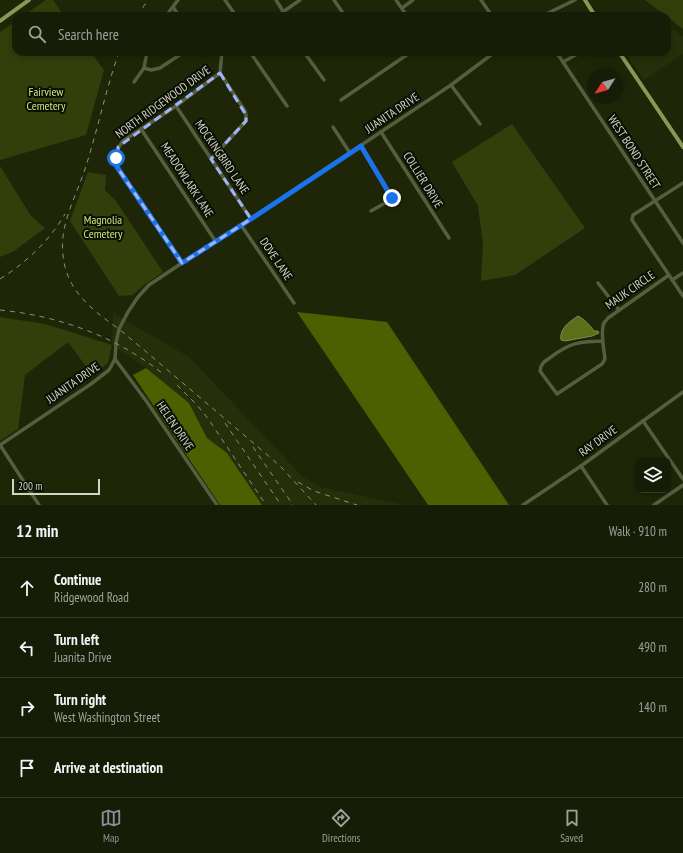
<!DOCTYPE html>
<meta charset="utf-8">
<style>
body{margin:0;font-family:"PT Sans Narrow",sans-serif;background:#242914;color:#f1f3f6}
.controls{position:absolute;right:12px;bottom:12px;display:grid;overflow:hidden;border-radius:8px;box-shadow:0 2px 6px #0003}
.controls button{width:36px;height:36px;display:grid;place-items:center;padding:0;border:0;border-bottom:1px solid #363a28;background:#171c06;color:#f1f3f6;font:20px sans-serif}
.compass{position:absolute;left:587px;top:68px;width:36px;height:36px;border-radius:50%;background:#171c06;box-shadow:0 2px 6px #0003;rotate:234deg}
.scale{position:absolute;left:12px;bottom:10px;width:88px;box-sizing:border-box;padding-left:4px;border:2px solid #cfd4c3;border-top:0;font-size:11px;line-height:14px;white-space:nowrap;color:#cfd4c3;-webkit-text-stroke:3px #0a0e03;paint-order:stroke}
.stop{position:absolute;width:12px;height:12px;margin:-9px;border:3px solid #1a73e8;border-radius:50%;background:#fff}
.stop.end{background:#1a73e8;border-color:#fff;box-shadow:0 1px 4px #0008}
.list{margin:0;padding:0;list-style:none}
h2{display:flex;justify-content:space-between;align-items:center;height:52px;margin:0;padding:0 16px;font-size:17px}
h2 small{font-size:13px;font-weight:400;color:#9ea19b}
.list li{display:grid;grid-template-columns:26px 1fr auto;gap:12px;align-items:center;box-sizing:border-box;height:60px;padding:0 16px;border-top:1px solid #363a28}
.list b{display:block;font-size:15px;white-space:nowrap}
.list p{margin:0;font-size:13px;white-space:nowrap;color:#9ea19b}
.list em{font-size:13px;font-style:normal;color:#9ea19b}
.icon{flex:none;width:22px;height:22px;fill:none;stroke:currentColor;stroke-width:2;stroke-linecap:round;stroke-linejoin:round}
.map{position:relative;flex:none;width:683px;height:505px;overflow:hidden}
.search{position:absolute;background:#171c06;box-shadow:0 2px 6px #0003;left:12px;right:12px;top:12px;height:44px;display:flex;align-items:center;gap:10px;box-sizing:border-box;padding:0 14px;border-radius:12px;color:#9ea19b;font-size:15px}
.sheet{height:292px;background:#171c06}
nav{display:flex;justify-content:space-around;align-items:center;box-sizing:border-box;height:56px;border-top:1px solid #363a28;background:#171c06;font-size:11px;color:#9ea19b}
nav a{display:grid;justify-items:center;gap:2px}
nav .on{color:#8c9099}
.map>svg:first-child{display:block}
</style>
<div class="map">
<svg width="683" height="505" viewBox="0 0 683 505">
<rect width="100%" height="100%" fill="#1f2608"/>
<g fill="#262f09">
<polygon points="667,24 683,37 683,54 644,80 625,52 667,52"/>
<polygon points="113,313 189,357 303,477 320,487 404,505 262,505 227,453 207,438 189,403 146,368 112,345"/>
</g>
<g fill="#333e0a">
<polygon points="46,0 53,0 64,16 23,16"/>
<polygon points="645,0 683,0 683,29"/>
<polygon points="16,21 16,52 91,52 104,70 86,135 0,160 0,32"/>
<polygon points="512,124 585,228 515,275 481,281 483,244 478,206 452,162"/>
<polygon points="0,166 31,216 45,228 14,251 0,257"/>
<polygon points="88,172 106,175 105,190 116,201 163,272 144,285 133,295 119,296 70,221"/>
<polygon points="0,317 45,324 112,345 108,363 93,376 68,342 25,375 18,429 0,441"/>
</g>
<g fill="#4d5f01">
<polygon points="297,312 387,322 509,505 428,505"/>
<polygon points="146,368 189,403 207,438 227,453 262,505 220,505 133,375"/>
</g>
<path fill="#5b6e1a" stroke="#7e8d4d" d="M 578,316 C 584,319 590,325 594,331 L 598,331 L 599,333 L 592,336 L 565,341 L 561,340 C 559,329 569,322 578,316 Z"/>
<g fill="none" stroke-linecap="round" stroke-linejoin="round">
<g stroke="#555e3f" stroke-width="3.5">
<polyline points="225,0 236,16"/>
<polyline points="276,0 283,11"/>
<polyline points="334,0 345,16"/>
<polyline points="396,0 407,16"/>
<polyline points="481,0 492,16"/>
<polyline points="173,7 179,16"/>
<polyline points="402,8 413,0"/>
<polyline points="166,16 178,0"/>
<polyline points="277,16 300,0"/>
<polyline points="542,16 575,0"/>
<polyline points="250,52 287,106"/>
<polyline points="304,52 324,80"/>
<polyline points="554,52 559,56 683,243"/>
<polyline points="563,62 581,52"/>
<polyline points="144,68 147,52"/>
<polyline points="134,82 144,68 151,70 160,68 184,52"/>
<polyline points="451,85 480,124"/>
<polyline points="341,100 411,52"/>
<polyline points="176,106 251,219"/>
<polyline points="333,127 350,153"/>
<polyline points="141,129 216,242"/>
<polyline points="381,132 449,238"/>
<polyline points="361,146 392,199 371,211"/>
<polyline points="211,159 246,121 246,115 245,111 220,73"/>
<polyline points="683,183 633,215 632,220 683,296"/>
<polyline points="241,225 294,303"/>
<path d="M 182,263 L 117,167 C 115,156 116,150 123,141 L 176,106 L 220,73 L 222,52"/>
<polyline points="672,280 683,273"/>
<polyline points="598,283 619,310"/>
<path d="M 603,341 C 579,342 571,342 551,357 C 545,361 541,363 540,371 L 557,394 L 602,364 L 605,359 C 604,350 600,331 604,323 C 605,321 607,320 608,318 L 669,275"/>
<polyline points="115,359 147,402 217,505"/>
<polyline points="643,421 683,479"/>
<polyline points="0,445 91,384 109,370 115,359 116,343 119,329 128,312 138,297 149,285 182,263 251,219 451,85 495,52"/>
<polyline points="0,445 39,505"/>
<polyline points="581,466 607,505"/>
<polyline points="523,505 581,466 683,392"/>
<polyline points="654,505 683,485"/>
</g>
<g stroke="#879957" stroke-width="4">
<polyline points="585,0 595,16"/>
<polyline points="0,21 29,0"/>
<polyline points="619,52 683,147"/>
</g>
<g stroke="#8b917b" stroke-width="1" stroke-dasharray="5 5" stroke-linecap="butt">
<polyline points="137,16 148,0"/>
<path d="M 119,52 C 106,89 98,128 86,166 C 77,195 59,224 63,255 C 64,268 69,281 77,292 C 89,308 104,318 120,330 C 128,336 135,343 143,349 C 186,386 229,422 272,459 L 281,467 L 316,505"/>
<path d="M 0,279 C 27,262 49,241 65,214"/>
<path d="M 0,310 C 59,316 115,336 162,373"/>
<polyline points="177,385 197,405 209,420 266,505"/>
<polyline points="225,423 281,505"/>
<polyline points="253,447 293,505"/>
<polyline points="298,482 314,491 357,505"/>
</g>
</g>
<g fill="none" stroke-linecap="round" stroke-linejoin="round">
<polyline stroke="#1a73e8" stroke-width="5" points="116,158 117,167 182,263 251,219 361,146 392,198"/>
</g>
<path fill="none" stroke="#9fb3fd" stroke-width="3" stroke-dasharray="8 5" stroke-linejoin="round" d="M 220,73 L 246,115 L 246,121 L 211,159 L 251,219 L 182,263 L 117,167 L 118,147 Z"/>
<g text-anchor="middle" stroke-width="4" stroke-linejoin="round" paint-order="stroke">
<g font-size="12" fill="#cce97c" stroke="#0a0e03">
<text x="46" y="96">Fairview<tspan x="46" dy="14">Cemetery</tspan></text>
<text x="103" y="224">Magnolia<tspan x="103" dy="14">Cemetery</tspan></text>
</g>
<g font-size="12" fill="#cfd4c3" stroke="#0a0e03">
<text transform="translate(163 102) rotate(-36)" y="4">NORTH RIDGEWOOD DRIVE</text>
<text transform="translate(392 113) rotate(-34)" y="4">JUANITA DRIVE</text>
<text transform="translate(634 152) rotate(57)" y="4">WEST BOND STREET</text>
<text transform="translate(222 157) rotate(56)" y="4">MOCKINGBIRD LANE</text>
<text transform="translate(187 180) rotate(57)" y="4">MEADOWLARK LANE</text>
<text transform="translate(423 180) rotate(58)" y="4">COLLIER DRIVE</text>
<text transform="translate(276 259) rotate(56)" y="4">DOVE LANE</text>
<text transform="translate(630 290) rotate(-35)" y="4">MAUK CIRCLE</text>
<text transform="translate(73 383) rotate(-35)" y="4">JUANITA DRIVE</text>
<text transform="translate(175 426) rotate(56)" y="4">HELEN DRIVE</text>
<text transform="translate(598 441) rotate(-36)" y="4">RAY DRIVE</text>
</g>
</g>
</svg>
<div class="controls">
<button><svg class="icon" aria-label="layers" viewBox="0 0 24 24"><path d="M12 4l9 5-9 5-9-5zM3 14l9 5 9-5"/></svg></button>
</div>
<svg class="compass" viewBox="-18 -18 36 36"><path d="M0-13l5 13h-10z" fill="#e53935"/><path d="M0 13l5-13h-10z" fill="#9ea19b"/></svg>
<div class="scale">200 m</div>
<div class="stop" style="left:116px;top:158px"></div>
<div class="stop end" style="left:392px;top:198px"></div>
<div class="search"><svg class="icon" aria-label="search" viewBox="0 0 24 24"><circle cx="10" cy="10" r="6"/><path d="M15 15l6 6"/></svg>Search here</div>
</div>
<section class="sheet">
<h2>12 min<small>Walk · 910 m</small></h2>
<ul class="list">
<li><svg class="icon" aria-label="ahead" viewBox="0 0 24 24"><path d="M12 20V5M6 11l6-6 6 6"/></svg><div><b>Continue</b><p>Ridgewood Road</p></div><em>280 m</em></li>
<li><svg class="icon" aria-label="left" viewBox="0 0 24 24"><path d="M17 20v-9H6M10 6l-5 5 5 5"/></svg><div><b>Turn left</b><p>Juanita Drive</p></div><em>490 m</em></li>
<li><svg class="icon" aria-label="right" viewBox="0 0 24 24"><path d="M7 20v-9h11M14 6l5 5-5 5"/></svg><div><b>Turn right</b><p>West Washington Street</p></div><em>140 m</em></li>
<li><svg class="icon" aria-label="arrive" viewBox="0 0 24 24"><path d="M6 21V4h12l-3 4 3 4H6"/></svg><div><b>Arrive at destination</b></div></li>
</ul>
</section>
<nav>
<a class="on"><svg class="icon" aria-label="map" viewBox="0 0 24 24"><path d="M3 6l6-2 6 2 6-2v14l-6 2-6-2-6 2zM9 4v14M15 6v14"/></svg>Map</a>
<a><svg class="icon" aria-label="directions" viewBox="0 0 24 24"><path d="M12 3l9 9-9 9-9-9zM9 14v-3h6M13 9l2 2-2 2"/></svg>Directions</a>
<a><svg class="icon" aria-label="saved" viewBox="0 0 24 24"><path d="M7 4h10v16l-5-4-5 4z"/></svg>Saved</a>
</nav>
